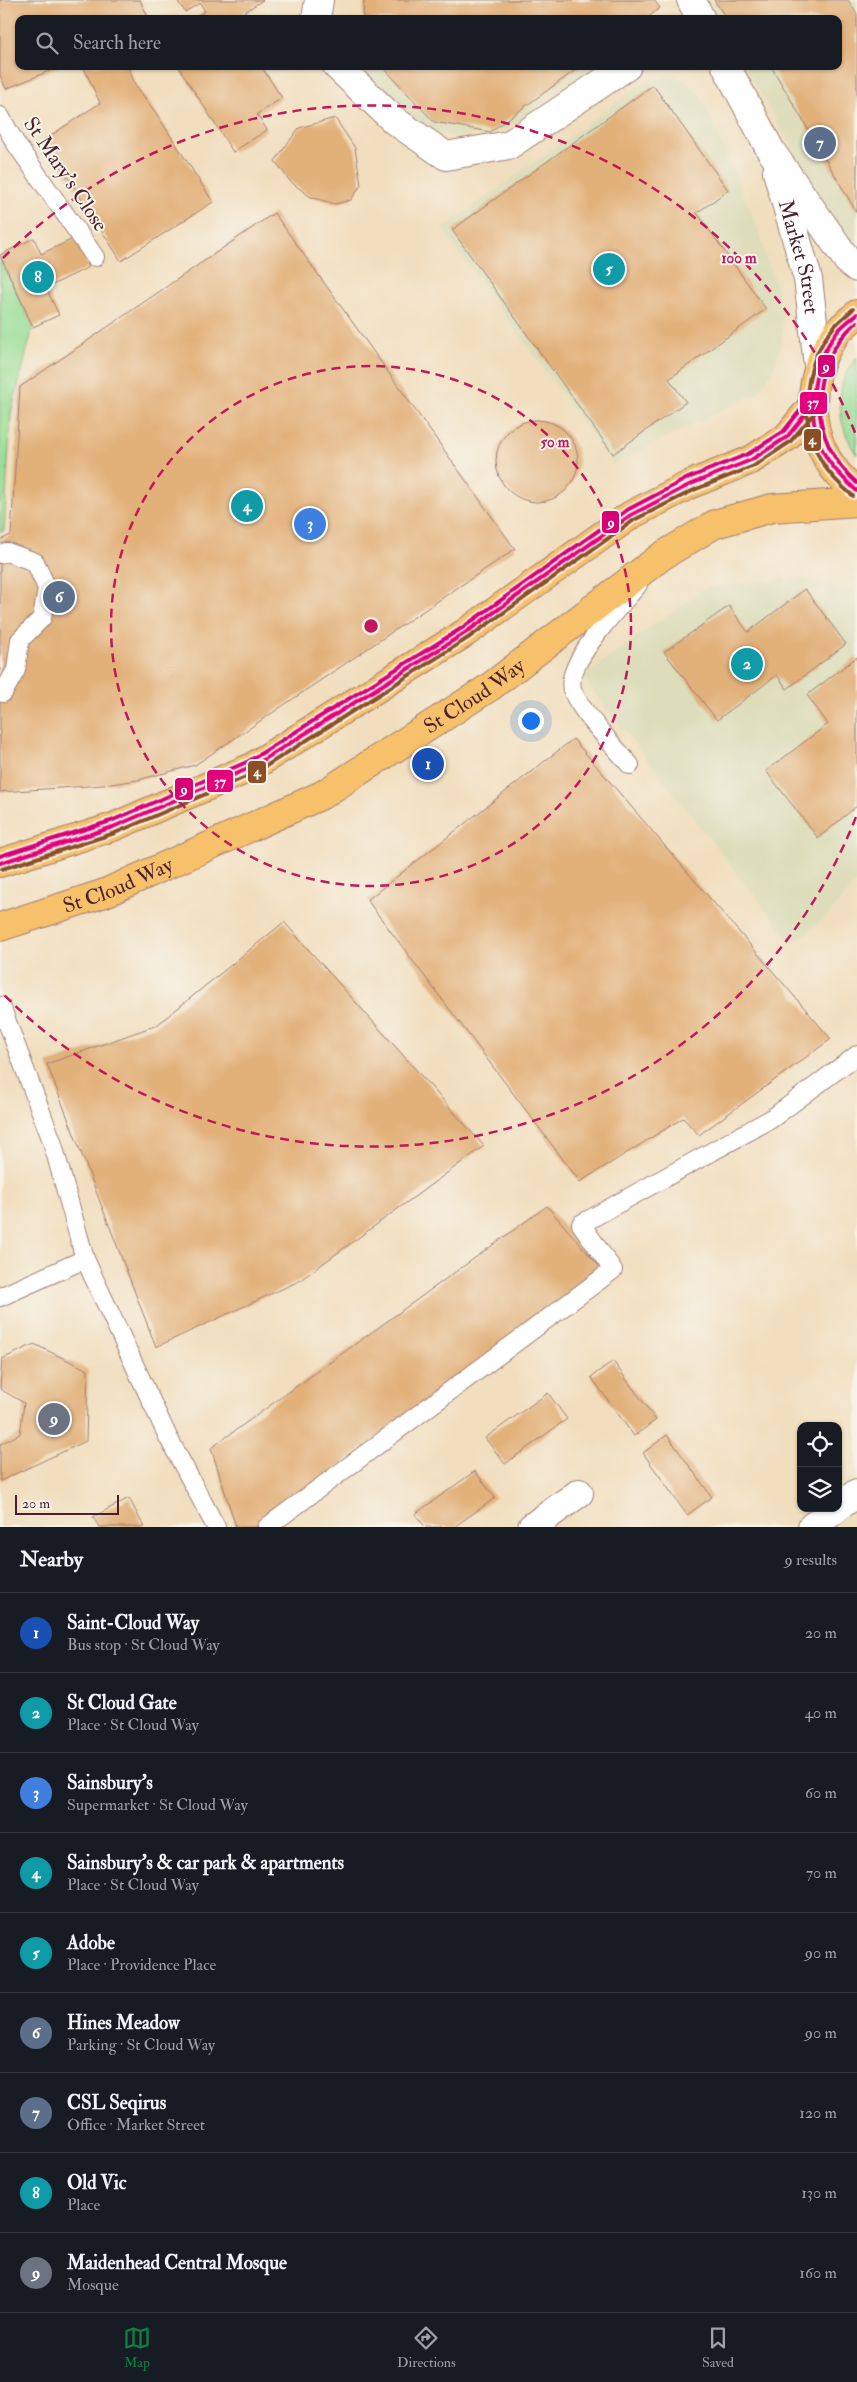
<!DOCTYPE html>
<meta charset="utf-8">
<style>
body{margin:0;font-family:"IM FELL Double Pica",serif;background:#20242c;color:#f1f3f6}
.controls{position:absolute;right:15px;bottom:15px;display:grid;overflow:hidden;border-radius:10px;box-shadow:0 1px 4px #0004}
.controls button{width:45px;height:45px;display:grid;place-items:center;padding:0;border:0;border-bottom:1px solid #363941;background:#171b24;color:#f1f3f6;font:25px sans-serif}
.scale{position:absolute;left:15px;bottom:12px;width:104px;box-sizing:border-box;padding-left:5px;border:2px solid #4a1f2b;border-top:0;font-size:14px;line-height:18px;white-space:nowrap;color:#4a1f2b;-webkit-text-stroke:4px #f7f3e8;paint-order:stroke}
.you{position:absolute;left:530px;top:720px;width:18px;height:18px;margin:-12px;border:4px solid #fff;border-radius:50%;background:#1a73e8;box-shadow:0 0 0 8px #1a73e833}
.badge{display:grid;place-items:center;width:32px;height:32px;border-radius:50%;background:#0b8043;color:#fff;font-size:16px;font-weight:700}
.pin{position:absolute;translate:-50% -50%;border:2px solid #fff;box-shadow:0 1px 5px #0006}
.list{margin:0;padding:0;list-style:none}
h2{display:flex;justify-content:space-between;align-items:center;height:65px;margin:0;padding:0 20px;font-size:21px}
h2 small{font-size:16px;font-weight:400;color:#9ea1a6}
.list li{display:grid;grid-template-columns:32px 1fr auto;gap:15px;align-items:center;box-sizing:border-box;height:80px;padding:0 20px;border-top:1px solid #363941}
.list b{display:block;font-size:19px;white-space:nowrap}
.list p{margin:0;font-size:16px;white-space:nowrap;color:#9ea1a6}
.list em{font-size:16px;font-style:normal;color:#9ea1a6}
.icon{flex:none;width:28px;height:28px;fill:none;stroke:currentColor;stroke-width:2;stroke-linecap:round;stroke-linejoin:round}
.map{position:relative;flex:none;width:857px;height:1527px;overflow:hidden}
.search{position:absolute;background:#171b24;box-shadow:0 1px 4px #0004;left:15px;right:15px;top:15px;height:55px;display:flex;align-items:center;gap:12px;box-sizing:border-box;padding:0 18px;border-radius:10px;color:#9ea1a6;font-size:19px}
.sheet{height:785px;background:#171b24}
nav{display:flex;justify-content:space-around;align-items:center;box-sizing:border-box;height:70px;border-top:1px solid #363941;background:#171b24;font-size:14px;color:#9ea1a6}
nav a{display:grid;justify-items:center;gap:2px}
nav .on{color:#0b8043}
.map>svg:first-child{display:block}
</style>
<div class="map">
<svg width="857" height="1527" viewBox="0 0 857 1527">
<rect width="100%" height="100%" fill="#f7f3e8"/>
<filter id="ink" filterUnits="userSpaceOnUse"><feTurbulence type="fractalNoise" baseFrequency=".02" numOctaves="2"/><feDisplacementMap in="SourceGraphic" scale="10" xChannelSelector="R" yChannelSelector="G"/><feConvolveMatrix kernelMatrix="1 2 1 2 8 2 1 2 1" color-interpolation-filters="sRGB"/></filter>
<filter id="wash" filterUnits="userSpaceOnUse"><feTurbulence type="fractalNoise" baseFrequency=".0096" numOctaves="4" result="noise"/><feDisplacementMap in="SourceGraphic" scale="20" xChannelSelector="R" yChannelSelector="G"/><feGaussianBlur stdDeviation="1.12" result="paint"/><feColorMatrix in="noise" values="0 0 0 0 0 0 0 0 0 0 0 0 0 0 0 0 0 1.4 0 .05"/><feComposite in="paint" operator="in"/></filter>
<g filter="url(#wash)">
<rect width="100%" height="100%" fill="#f1debe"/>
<g fill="#ddb">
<polygon points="712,0 857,0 857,239 853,241 843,236 745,66 838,66 838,19 720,19"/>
<polygon points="358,66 592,66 506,129 459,137 417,127 376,95"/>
<polygon points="678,75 701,97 757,226 783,309 782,343 773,370 759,392 613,464 442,229 646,81"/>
<polygon points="798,578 857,592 857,882 826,917 793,944 582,677 707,587"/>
</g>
<g fill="#99de96" stroke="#727e60">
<polygon points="0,258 33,327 11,412 4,530 0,532"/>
<path d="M 857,357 L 857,455 C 837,426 832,386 857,357 Z"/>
</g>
<g id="blocks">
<g fill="#e2b079">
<polygon points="0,0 140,0 149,19 19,19 19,66 61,66 6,89 0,75"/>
<polygon points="177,0 263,0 243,13 246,19 193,19 205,11 200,3 185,12"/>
<polygon points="364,0 654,0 660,8 646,19 363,19"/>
<polygon points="714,0 848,0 857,14 857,213 771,66 838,66 838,19 727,19"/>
<polygon points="83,66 128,66 135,84 158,116 213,202 121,261 44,140 100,103"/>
<polygon points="178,66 261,66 282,98 257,114 267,130 233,152"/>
<polygon points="382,66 581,66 490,132 434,122"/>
<polygon points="653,85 728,190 697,213 766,309 669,379 686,402 613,454 452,230"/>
<polygon points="335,118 355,148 361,185 351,200 335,204 311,197 300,189 290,181 275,161 299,128"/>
<polygon points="274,213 515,549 195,765 138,780 104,785 0,792 0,540 11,535 20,387"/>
<polygon points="34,238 41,254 75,238 89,267 46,288 59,315 33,327 0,255"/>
<circle cx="537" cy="461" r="41"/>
<polygon points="805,589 846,644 787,689 777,675 717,720 664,652 729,606 748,632"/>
<polygon points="857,657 857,806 818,838 766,771 828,724 807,695"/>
<polygon points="573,739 831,1039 699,1135 683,1118 580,1182 367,900"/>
<polygon points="284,922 484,1146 299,1281 156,1347 47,1064 157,1025"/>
<polygon points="547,1206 604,1272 255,1527 236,1527 211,1448"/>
<polygon points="34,1344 88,1370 86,1441 0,1481 0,1444 20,1434 24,1403 0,1389 2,1359"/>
<polygon points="613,1361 656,1420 634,1436 591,1377"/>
<polygon points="548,1393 567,1419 505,1464 485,1438"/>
<polygon points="667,1435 712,1497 687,1515 643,1453"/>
<polygon points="475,1471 495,1498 454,1527 425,1527 415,1514"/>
<polygon points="129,1498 144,1527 99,1527 93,1517"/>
</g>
</g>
</g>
<g filter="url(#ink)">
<use href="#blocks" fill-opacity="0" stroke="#9e7e74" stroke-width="1"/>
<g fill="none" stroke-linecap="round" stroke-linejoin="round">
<g stroke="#9e7e74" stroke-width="20">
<g id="service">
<polyline points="0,116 16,144 95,257"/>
<polyline points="0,554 7,552 35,562 47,588 42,618 20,640 16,670 3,693"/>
<path d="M 630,765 C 616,748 577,708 572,689 C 565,663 620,606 638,585"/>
<polyline points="1,1006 52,1141 85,1259 168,1437 216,1527"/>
<polyline points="0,1297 85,1259"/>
<polyline points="267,1527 613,1270 581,1224 771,1119 857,1055"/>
</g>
</g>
<g stroke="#9e7e74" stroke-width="30">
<g id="minor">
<polyline points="691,0 701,19"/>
<polyline points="316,19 319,0"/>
<polyline points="337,66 395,121 446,156 509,145 627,66"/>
<polyline points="726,66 771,151 848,261 857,268"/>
<path id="s1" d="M 777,172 L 808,279 L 818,365"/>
<polyline points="838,1507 857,1493"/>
<polyline points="532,1527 579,1493"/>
<polyline points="812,1527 837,1508"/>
</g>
</g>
<g stroke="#9e7e74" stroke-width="30">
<g id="primary">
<path d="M 857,314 C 850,321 840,327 835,335 C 800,384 806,456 857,491"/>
<polyline points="0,863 113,827 252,767 465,633 631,515 691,484 751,460 787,437 812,406"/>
<path id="s2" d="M 0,927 L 105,893 L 322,795 L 490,687 L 662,556 L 715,524 L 772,508 L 857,502"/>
</g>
</g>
<use href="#service" stroke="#fff" stroke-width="18"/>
<use href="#minor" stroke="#fff" stroke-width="28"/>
<use href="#primary" stroke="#f6c16b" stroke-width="28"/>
<g stroke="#f7f3e8" stroke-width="8">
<g id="bus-1">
<path d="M 857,314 C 850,320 843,325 837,332 C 810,367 804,423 828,460 C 836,472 846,481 857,491"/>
<polyline points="0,863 113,827 252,767 465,633 631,515 691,484 751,460 787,437 812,406"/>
</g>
</g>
<g stroke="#f7f3e8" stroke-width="8">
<g id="bus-2">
<path d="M 853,309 C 846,316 838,321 833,328 C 803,364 798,422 822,462 C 830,476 841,486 853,496"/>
<polyline points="2,869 115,833 255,773 468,638 634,520 694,490 754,466 790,442 817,410"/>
</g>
</g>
<g stroke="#f7f3e8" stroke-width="8">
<g id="bus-3">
<path d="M 857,322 C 806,365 807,440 857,483"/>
<polyline points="0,856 111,821 249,761 462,628 627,510 688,478 748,454 783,432 807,402"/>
</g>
</g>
<use href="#bus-1" stroke="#e5007d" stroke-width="4"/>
<use href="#bus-2" stroke="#8a4f25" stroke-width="4"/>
<use href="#bus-3" stroke="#d70075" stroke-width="4"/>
</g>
</g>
<g fill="none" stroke="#c2185b" stroke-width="2.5" stroke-dasharray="9 6">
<circle cx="371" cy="626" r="260"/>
<path d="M856 817A521 521 0 0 1 3 994M3 258A521 521 0 0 1 856 435"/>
</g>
<g text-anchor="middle" stroke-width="4" stroke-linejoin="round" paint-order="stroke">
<g font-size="21" fill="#4a1f2b" stroke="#f7f3e8">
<text transform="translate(66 174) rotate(56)" y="7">St Mary's Close</text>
<text dy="7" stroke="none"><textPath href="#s1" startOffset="88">Market Street</textPath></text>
<text dy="7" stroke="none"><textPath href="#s2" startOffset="530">St Cloud Way</textPath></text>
<text dy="7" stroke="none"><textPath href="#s2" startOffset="125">St Cloud Way</textPath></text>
</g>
</g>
<circle cx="371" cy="626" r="8" fill="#c2185b" stroke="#f7f3e8" stroke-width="2.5"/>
<g font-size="15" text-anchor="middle" font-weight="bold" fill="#c2185b" stroke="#f7f3e8" stroke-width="4" stroke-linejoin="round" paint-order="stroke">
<text x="739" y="263">100 m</text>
<text x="555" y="447">50 m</text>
</g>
<g stroke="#f7f3e8" stroke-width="2">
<rect x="817" y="354" width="19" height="24" rx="5" fill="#d70075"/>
<rect x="799" y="391" width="29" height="24" rx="5" fill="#e5007d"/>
<rect x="803" y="428" width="19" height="24" rx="5" fill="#8a4f25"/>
<rect x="601" y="510" width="19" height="24" rx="5" fill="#d70075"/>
<rect x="247" y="760" width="20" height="24" rx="5" fill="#8a4f25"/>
<rect x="206" y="769" width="28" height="24" rx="5" fill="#e5007d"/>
<rect x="174" y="777" width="20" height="24" rx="5" fill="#d70075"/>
</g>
<g font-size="14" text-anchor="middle" font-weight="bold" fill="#fff">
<text x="826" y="371">9</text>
<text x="813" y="407">37</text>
<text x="812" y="444">4</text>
<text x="611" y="527">9</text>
<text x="257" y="776">4</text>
<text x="220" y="786">37</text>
<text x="184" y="794">9</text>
</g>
</svg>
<div class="controls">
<button><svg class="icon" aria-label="locate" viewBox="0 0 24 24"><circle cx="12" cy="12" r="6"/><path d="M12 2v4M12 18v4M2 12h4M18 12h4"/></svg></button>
<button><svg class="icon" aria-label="layers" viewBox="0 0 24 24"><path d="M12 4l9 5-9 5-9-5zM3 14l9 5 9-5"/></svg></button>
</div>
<div class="scale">20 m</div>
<div class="you"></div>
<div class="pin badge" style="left:428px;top:764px;background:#1a4fb4">1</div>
<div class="pin badge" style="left:747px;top:664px;background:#0f9aa8">2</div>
<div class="pin badge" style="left:310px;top:524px;background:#3f7fe0">3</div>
<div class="pin badge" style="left:247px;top:506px;background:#0f9aa8">4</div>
<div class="pin badge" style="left:609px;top:269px;background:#0f9aa8">5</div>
<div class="pin badge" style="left:59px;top:597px;background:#5c6f8a">6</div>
<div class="pin badge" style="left:820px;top:143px;background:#5c6f8a">7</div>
<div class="pin badge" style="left:38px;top:277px;background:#0f9aa8">8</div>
<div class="pin badge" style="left:54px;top:1419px;background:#6b7280">9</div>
<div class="search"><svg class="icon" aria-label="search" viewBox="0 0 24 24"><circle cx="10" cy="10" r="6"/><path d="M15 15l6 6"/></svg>Search here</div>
</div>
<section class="sheet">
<h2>Nearby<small>9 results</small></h2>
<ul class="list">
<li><span class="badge" style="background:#1a4fb4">1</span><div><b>Saint-Cloud Way</b><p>Bus stop · St Cloud Way</p></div><em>20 m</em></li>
<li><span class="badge" style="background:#0f9aa8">2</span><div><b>St Cloud Gate</b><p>Place · St Cloud Way</p></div><em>40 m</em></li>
<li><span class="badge" style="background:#3f7fe0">3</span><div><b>Sainsbury's</b><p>Supermarket · St Cloud Way</p></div><em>60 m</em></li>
<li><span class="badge" style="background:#0f9aa8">4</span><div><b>Sainsbury's &amp; car park &amp; apartments</b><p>Place · St Cloud Way</p></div><em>70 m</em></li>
<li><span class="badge" style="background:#0f9aa8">5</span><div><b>Adobe</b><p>Place · Providence Place</p></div><em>90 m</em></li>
<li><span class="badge" style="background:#5c6f8a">6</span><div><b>Hines Meadow</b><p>Parking · St Cloud Way</p></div><em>90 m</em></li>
<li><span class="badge" style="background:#5c6f8a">7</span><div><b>CSL Seqirus</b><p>Office · Market Street</p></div><em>120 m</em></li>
<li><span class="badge" style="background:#0f9aa8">8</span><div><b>Old Vic</b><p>Place</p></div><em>130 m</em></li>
<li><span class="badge" style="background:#6b7280">9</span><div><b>Maidenhead Central Mosque</b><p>Mosque</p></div><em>160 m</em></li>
</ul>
</section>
<nav>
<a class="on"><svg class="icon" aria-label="map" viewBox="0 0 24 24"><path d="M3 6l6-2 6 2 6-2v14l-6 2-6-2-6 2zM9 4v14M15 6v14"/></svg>Map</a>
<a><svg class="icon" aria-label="directions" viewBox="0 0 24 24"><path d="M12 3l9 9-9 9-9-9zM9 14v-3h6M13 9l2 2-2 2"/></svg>Directions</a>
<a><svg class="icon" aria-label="saved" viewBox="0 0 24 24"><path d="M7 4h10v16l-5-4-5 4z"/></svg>Saved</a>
</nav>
